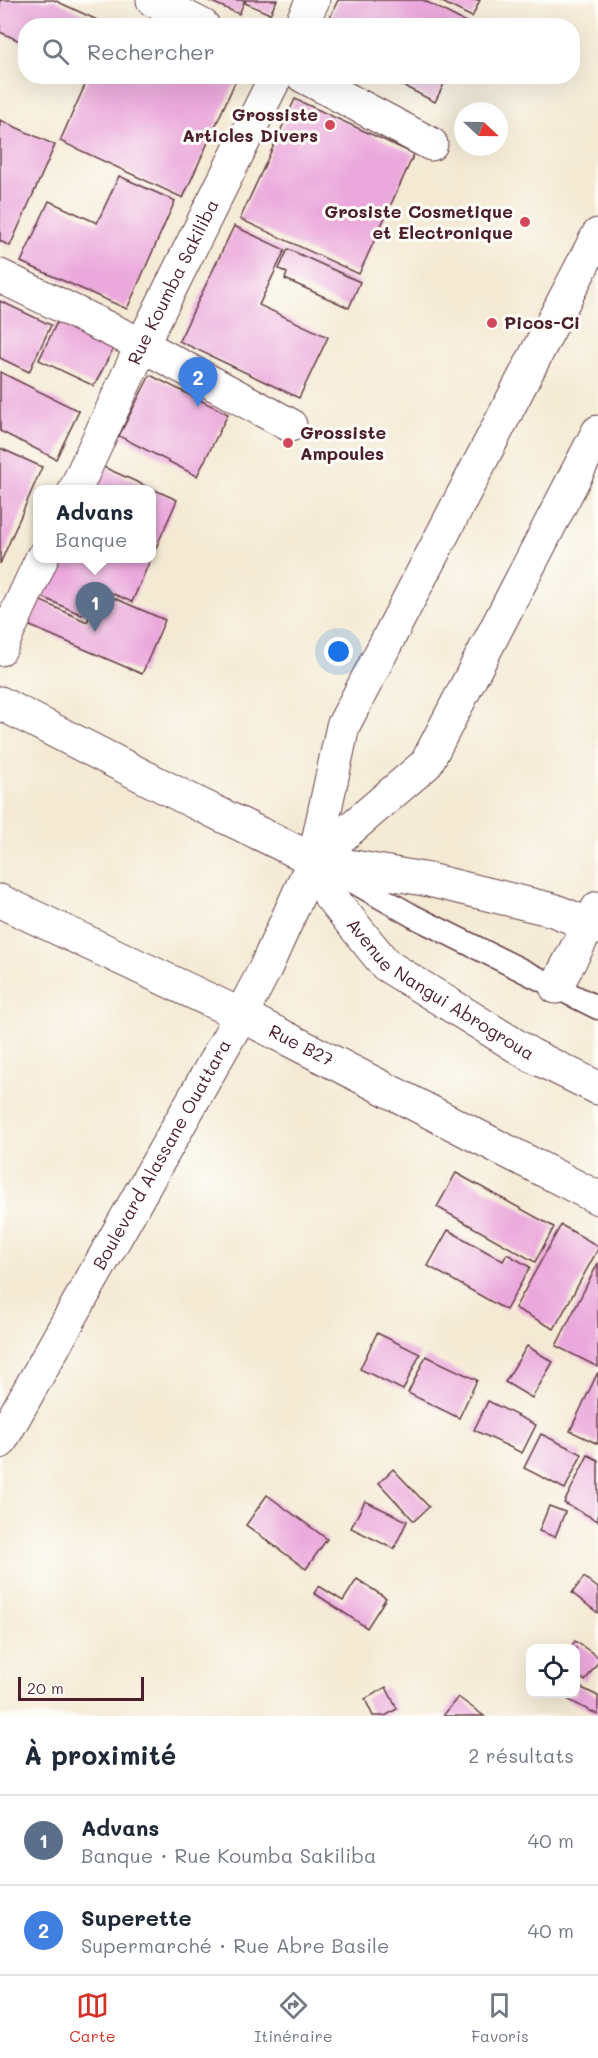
<!DOCTYPE html>
<html lang="fr">
<meta charset="utf-8">
<style>
body{margin:0;font-family:Mali,sans-serif;background:#f6f6f7;color:#1f2937}
.controls{position:absolute;right:18px;bottom:18px;display:grid;overflow:hidden;border-radius:12px;box-shadow:0 6px 24px #0002}
.controls button{width:54px;height:54px;display:grid;place-items:center;padding:0;border:0;border-bottom:2px solid #e0e1e3;background:#fff;color:#1f2937;font:30px sans-serif}
.compass{position:absolute;left:454px;top:102px;width:54px;height:54px;border-radius:50%;background:#fff;box-shadow:0 6px 24px #0002;rotate:112deg}
.scale{position:absolute;left:18px;bottom:15px;width:126px;box-sizing:border-box;padding-left:6px;border:3px solid #4a1f2b;border-top:0;font-size:16px;line-height:21px;white-space:nowrap;color:#4a1f2b;-webkit-text-stroke:4px #fdfcf7;paint-order:stroke}
.you{position:absolute;left:339px;top:652px;width:21px;height:21px;margin:-15px;border:4px solid #fff;border-radius:50%;background:#1a73e8;box-shadow:0 0 0 9px #1a73e833}
.badge{display:grid;place-items:center;width:39px;height:39px;border-radius:50%;background:#d93025;color:#fff;font-size:20px;font-weight:700}
.pin{position:absolute;translate:-50% -50px;filter:drop-shadow(0 2px 3px #0008)}
.pin::after{content:'';position:absolute;top:32px;width:21px;height:18px;background:inherit;clip-path:polygon(0 0,100% 0,50% 100%)}
.popup{position:absolute;left:33px;top:485px;width:123px;height:78px;box-sizing:border-box;display:grid;place-content:center;border-radius:12px;background:#fff;filter:drop-shadow(0 2px 4px #0005);font-size:20px;white-space:nowrap;color:#747a83}
.popup b{font-size:22px;color:#1f2937}
.popup::after{content:'';position:absolute;left:50%;top:100%;margin-left:-12px;border:12px solid transparent;border-top-color:#fff}
.list{margin:0;padding:0;list-style:none}
h2{display:flex;justify-content:space-between;align-items:center;height:78px;margin:0;padding:0 24px;font-size:26px}
h2 small{font-size:20px;font-weight:400;color:#747a83}
.list li{display:grid;grid-template-columns:39px 1fr auto;gap:18px;align-items:center;box-sizing:border-box;height:90px;padding:0 24px;border-top:2px solid #e0e1e3}
.list b{display:block;font-size:22px;white-space:nowrap}
.list p{margin:0;font-size:20px;white-space:nowrap;color:#747a83}
.list em{font-size:20px;font-style:normal;color:#747a83}
.icon{flex:none;width:33px;height:33px;fill:none;stroke:currentColor;stroke-width:2;stroke-linecap:round;stroke-linejoin:round}
.map{position:relative;flex:none;width:598px;height:1716px;overflow:hidden}
.search{position:absolute;background:#fff;box-shadow:0 6px 24px #0002;left:18px;right:18px;top:18px;height:66px;display:flex;align-items:center;gap:15px;box-sizing:border-box;padding:0 21px;border-radius:24px;color:#747a83;font-size:22px}
.sheet{height:258px;background:#fff}
nav{display:flex;justify-content:space-around;align-items:center;box-sizing:border-box;height:84px;border-top:2px solid #e0e1e3;background:#fff;font-size:16px;color:#747a83}
nav a{display:grid;justify-items:center;gap:3px}
nav .on{color:#d93025}
.map>svg:first-child{display:block}
</style>
<div class="map">
<svg width="598" height="1716" viewBox="0 0 598 1716">
<rect width="100%" height="100%" fill="#fdfcf7"/>
<filter id="ink" filterUnits="userSpaceOnUse"><feTurbulence type="fractalNoise" baseFrequency=".0167" numOctaves="2"/><feDisplacementMap in="SourceGraphic" scale="12" xChannelSelector="R" yChannelSelector="G"/><feConvolveMatrix kernelMatrix="1 2 1 2 8 2 1 2 1" color-interpolation-filters="sRGB"/></filter>
<filter id="wash" filterUnits="userSpaceOnUse"><feTurbulence type="fractalNoise" baseFrequency=".008" numOctaves="4" result="noise"/><feDisplacementMap in="SourceGraphic" scale="24" xChannelSelector="R" yChannelSelector="G"/><feGaussianBlur stdDeviation="1.35" result="paint"/><feColorMatrix in="noise" values="0 0 0 0 0 0 0 0 0 0 0 0 0 0 0 0 0 1.4 0 .05"/><feComposite in="paint" operator="in"/></filter>
<g filter="url(#wash)">
<rect width="100%" height="100%" fill="#f4ead4"/>
<g id="blocks">
<g fill="#eba8dc">
<polygon points="0,0 54,0 110,26 26,26 26,44 0,32"/>
<polygon points="207,0 245,0 239,14"/>
<polygon points="246,0 277,0 270,14 245,3"/>
<polygon points="338,0 423,0 473,26 326,26"/>
<polygon points="438,0 480,0 472,17"/>
<polygon points="89,76 228,76 236,80 183,198 60,141"/>
<polygon points="384,76 448,76 435,102"/>
<polygon points="295,99 414,154 359,274 240,219"/>
<polygon points="0,120 55,145 10,246 0,241"/>
<polygon points="119,176 175,201 127,309 21,262 49,201 97,223"/>
<polygon points="234,226 285,250 259,305 328,337 299,398 179,341"/>
<polygon points="288,249 360,282 349,308 285,279 287,273 279,269"/>
<polygon points="0,301 51,325 29,372 0,358"/>
<polygon points="57,322 113,349 94,386 39,360"/>
<polygon points="0,372 79,411 56,459 0,431"/>
<polygon points="150,375 228,414 197,476 119,436"/>
<polygon points="0,448 42,467 0,564"/>
<polygon points="99,465 177,500 152,557 152,490 88,490"/>
<polygon points="57,558 151,558 132,602 95,586 82,615 40,596"/>
<polygon points="100,592 165,620 142,674 28,625 39,600 87,622"/>
<polygon points="456,1173 554,1227 535,1262 437,1207"/>
<polygon points="561,1225 598,1246 598,1249 554,1329 515,1308"/>
<polygon points="448,1230 503,1261 507,1254 530,1267 506,1310 428,1266"/>
<polygon points="598,1263 598,1367 556,1346"/>
<polygon points="377,1333 420,1354 403,1390 360,1369"/>
<polygon points="527,1346 553,1362 532,1398 505,1382"/>
<polygon points="426,1356 477,1380 459,1418 408,1393"/>
<polygon points="598,1372 598,1444 570,1431"/>
<polygon points="488,1401 536,1425 522,1453 474,1430"/>
<polygon points="541,1434 582,1454 565,1489 524,1468"/>
<polygon points="588,1455 598,1460 598,1521 564,1503"/>
<polygon points="393,1469 429,1507 414,1521 379,1483"/>
<polygon points="267,1495 327,1539 306,1569 246,1525"/>
<polygon points="365,1501 407,1521 394,1549 351,1528"/>
<polygon points="549,1506 565,1512 555,1537 539,1531"/>
<polygon points="584,1577 598,1588 598,1613 572,1593"/>
<polygon points="357,1579 386,1598 367,1628 314,1593 319,1586 343,1601"/>
<polygon points="575,1641 598,1657 598,1662 585,1681 576,1674 576,1648 570,1648"/>
<polygon points="576,1685 598,1696 598,1715 565,1698 567,1694 576,1694"/>
<polygon points="386,1687 397,1709 385,1716 373,1716 365,1699"/>
<polygon points="458,1697 484,1716 443,1716"/>
</g>
</g>
</g>
<g filter="url(#ink)">
<use href="#blocks" fill-opacity="0" stroke="#643d44" stroke-width="1.5"/>
<g fill="none" stroke-linecap="round" stroke-linejoin="round">
<g stroke="#643d44" stroke-width="25">
<polyline id="lane" points="331,869 413,916 598,1008"/>
</g>
<g stroke="#643d44" stroke-width="35">
<g id="street">
<polyline points="153,0 203,26"/>
<polyline points="300,26 313,0"/>
<polyline points="303,76 431,144"/>
<polyline points="0,276 142,345 290,425"/>
<path id="s1" d="M 75,490 L 142,345 L 276,76"/>
<polyline points="0,649 42,558"/>
<path id="s2" d="M 0,901 L 241,1015 L 598,1198"/>
<polyline points="556,987 598,908"/>
</g>
</g>
<g stroke="#643d44" stroke-width="35">
<g id="secondary">
<polyline points="0,703 182,796 314,860 429,880 553,910 598,928"/>
<path id="s3" d="M 314,860 L 330,896 L 386,965 L 531,1055 L 598,1088"/>
<path id="s4" d="M 0,1442 L 241,1015 L 264,971 L 314,860"/>
</g>
</g>
<g stroke="#643d44" stroke-width="35">
<g id="highway">
<polyline points="314,860 343,726 598,235"/>
<polyline points="314,860 426,764 598,432"/>
</g>
</g>
<use href="#lane" stroke="#fff" stroke-width="22"/>
<use href="#street" stroke="#fff" stroke-width="33"/>
<use href="#secondary" stroke="#fff" stroke-width="33"/>
<use href="#highway" stroke="#fff" stroke-width="33"/>
</g>
</g>
<g fill="#d1495b" stroke="#fdfcf7" stroke-width="2">
<circle cx="330" cy="125" r="6"/>
<circle cx="525" cy="222" r="6"/>
<circle cx="492" cy="323" r="6"/>
<circle cx="288" cy="443" r="6"/>
</g>
<g text-anchor="middle" stroke-width="6" stroke-linejoin="round" paint-order="stroke">
<g font-size="18" font-weight="bold" fill="#4a1f2b" stroke="#fdfcf7" text-anchor="end">
<text x="318" y="121">Grossiste<tspan x="318" dy="21">Articles Divers</tspan></text>
<text x="513" y="218">Grosiste Cosmetique<tspan x="513" dy="21">et Electronique</tspan></text>
<text x="504" y="329" text-anchor="start">Picos-Ci</text>
<text x="300" y="439" text-anchor="start">Grossiste<tspan x="300" dy="21">Ampoules</tspan></text>
</g>
<g font-size="18" fill="#4a1f2b" stroke="#fdfcf7">
<text dy="6" stroke="none"><textPath href="#s1" startOffset="230">Rue Koumba Sakiliba</textPath></text>
<text dy="6" stroke="none"><textPath href="#s3" startOffset="186">Avenue Nangui Abrogroua</textPath></text>
<text dy="6" stroke="none"><textPath href="#s2" startOffset="334">Rue B27</textPath></text>
<text dy="6" stroke="none"><textPath href="#s4" startOffset="330">Boulevard Alassane Ouattara</textPath></text>
</g>
</g>
</svg>
<div class="controls">
<button><svg class="icon" aria-label="locate" viewBox="0 0 24 24"><circle cx="12" cy="12" r="6"/><path d="M12 2v4M12 18v4M2 12h4M18 12h4"/></svg></button>
</div>
<svg class="compass" viewBox="-18 -18 36 36"><path d="M0-13l5 13h-10z" fill="#e53935"/><path d="M0 13l5-13h-10z" fill="#747a83"/></svg>
<div class="scale">20 m</div>
<div class="you"></div>
<div class="pin badge" style="left:95px;top:632px;background:#5c6f8a">1</div>
<div class="popup"><b>Advans</b>Banque</div>
<div class="pin badge" style="left:198px;top:407px;background:#3f7fe0">2</div>
<div class="search"><svg class="icon" aria-label="search" viewBox="0 0 24 24"><circle cx="10" cy="10" r="6"/><path d="M15 15l6 6"/></svg>Rechercher</div>
</div>
<section class="sheet">
<h2>À proximité<small>2 résultats</small></h2>
<ul class="list">
<li><span class="badge" style="background:#5c6f8a">1</span><div><b>Advans</b><p>Banque · Rue Koumba Sakiliba</p></div><em>40 m</em></li>
<li><span class="badge" style="background:#3f7fe0">2</span><div><b>Superette</b><p>Supermarché · Rue Abre Basile</p></div><em>40 m</em></li>
</ul>
</section>
<nav>
<a class="on"><svg class="icon" aria-label="map" viewBox="0 0 24 24"><path d="M3 6l6-2 6 2 6-2v14l-6 2-6-2-6 2zM9 4v14M15 6v14"/></svg>Carte</a>
<a><svg class="icon" aria-label="directions" viewBox="0 0 24 24"><path d="M12 3l9 9-9 9-9-9zM9 14v-3h6M13 9l2 2-2 2"/></svg>Itinéraire</a>
<a><svg class="icon" aria-label="saved" viewBox="0 0 24 24"><path d="M7 4h10v16l-5-4-5 4z"/></svg>Favoris</a>
</nav>
